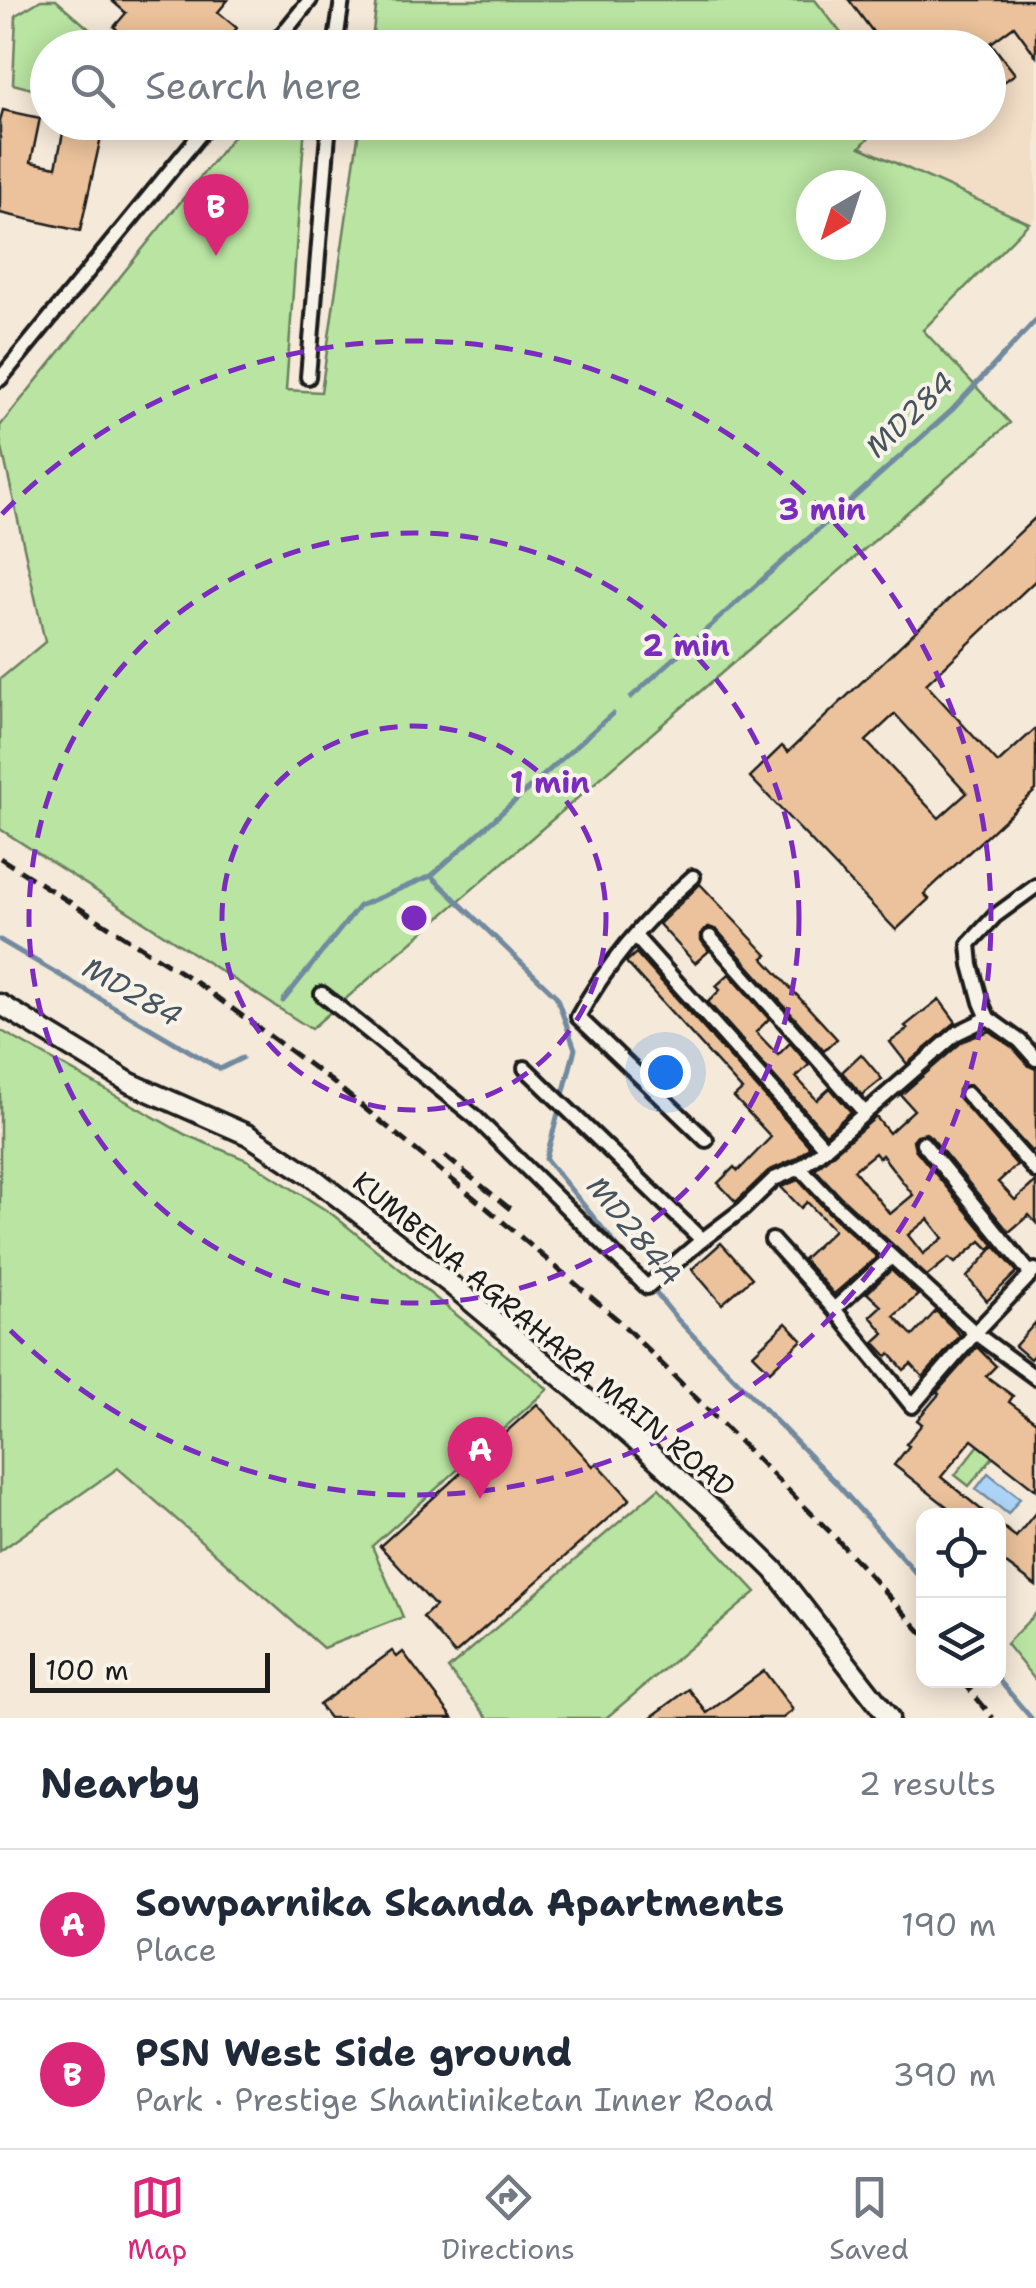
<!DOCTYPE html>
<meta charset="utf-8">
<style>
body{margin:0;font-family:"Shantell Sans",sans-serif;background:#f2f2f3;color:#1f2937}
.controls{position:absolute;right:30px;bottom:30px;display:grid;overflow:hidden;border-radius:20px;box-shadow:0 5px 25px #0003}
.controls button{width:90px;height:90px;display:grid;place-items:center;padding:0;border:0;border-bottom:2px solid #e0e1e3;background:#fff;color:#1f2937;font:50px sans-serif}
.compass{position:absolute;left:796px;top:170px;width:90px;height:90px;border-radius:50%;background:#fff;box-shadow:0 5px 25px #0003;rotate:219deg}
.scale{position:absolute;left:30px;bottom:25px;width:240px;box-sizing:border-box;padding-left:10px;border:5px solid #1c1c1c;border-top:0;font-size:28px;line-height:35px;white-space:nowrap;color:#1c1c1c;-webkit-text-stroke:8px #f7f3e8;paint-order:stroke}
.you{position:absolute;left:665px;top:1072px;width:35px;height:35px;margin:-25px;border:8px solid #fff;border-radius:50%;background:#1a73e8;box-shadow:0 0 0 15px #1a73e833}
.badge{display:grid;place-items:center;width:65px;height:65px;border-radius:50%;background:#db2777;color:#fff;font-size:32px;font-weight:700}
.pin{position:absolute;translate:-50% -82px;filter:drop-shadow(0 2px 5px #0008)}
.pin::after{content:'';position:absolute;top:52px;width:35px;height:30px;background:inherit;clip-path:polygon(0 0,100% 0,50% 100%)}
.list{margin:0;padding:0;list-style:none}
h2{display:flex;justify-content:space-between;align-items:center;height:130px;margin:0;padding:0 40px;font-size:42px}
h2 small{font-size:32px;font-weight:400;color:#747a83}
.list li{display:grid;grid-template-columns:65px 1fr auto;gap:30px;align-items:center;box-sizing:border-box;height:150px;padding:0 40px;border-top:2px solid #e0e1e3}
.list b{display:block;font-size:38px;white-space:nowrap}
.list p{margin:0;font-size:32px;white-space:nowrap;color:#747a83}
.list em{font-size:32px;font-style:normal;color:#747a83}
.icon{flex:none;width:55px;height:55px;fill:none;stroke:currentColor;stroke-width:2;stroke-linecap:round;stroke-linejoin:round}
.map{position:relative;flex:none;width:1036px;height:1718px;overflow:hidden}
.search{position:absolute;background:#fff;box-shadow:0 5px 25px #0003;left:30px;right:30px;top:30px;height:110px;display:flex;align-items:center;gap:25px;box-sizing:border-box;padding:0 35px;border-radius:55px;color:#747a83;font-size:38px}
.sheet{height:430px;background:#fff}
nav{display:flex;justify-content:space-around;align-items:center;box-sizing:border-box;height:140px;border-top:2px solid #e0e1e3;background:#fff;font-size:28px;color:#747a83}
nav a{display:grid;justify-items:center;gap:5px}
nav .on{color:#db2777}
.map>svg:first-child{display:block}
</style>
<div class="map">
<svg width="1036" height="1718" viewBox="0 0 1036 1718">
<rect width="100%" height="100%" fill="#f5e9d9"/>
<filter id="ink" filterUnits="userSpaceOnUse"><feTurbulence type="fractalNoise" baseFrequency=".01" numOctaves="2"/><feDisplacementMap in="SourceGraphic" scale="20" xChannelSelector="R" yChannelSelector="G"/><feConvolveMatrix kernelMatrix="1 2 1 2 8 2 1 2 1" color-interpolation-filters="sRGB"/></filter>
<g filter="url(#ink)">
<polygon fill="#f2ddc6" points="815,0 1036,0 1036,217 1029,223 859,147 883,123 988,122 988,48 852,47"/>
<g fill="#b9e4a1" stroke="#6a805e" stroke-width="2.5" fill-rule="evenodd">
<polygon points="41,0 56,0 110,47 48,48 47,93 13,84 16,15"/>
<polygon points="377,0 815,0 852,47 371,47"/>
<path d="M 244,123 L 305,123 L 286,390 L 321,392 L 360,123 L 883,123 L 860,147 L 1029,223 L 923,330 L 1010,423 L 311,1029 L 0,829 L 0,679 L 45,642 L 0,439 L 0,426 ZM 811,185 L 871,185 L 871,245 L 811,245 Z"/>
<polygon points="0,1030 186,1135 247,1160 332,1214 548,1389 372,1546 403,1617 323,1648 118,1468 0,1551"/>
<polygon points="983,1440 997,1452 969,1486 955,1475"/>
<polygon points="659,1488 756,1592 606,1718 488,1718 448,1669"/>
<polygon points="1036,1613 1036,1681 1006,1644"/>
</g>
<polygon fill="#acd4f6" stroke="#728a9f" stroke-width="2.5" points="988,1473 1020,1498 1008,1514 976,1489"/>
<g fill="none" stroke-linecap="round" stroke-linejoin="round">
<g stroke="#728a9f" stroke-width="5">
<polyline points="631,697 952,410 1036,320"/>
<polyline points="431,876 556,996 575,1049 546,1159 631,1263"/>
<polyline points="0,940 220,1069 242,1058"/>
<polyline points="283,1001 359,906 431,876 612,714"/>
<polyline points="651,1287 678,1320 836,1483 924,1582"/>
<polyline points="998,1679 1031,1718"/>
</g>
</g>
<g fill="#ebc29b" stroke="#1c1c1c" stroke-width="2.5" fill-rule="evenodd">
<polygon points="111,0 228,0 218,12 237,28 220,48 137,48 114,27 126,13"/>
<polygon points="849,0 1036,0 1036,56 1014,26 991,43 1015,74 988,93 988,48 885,48"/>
<polygon points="3,110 40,118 31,162 56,167 64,128 101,137 80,231 0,213 0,121"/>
<path d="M 1036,517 L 1036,580 L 926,684 L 998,763 L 1036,728 L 1036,790 L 924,894 L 929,899 L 896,930 L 750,777 L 782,746 L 788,752 ZM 895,714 L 967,793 L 939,818 L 866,741 Z"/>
<polygon points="700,884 767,955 763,958 837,1039 824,1051 717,930 709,927 701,933 701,940 709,951 695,963 659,924"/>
<polygon points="636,953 810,1147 795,1159 768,1171 736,1202 718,1183 734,1167 738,1171 771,1137 734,1097 742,1090 626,962"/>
<polygon points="729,974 769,1019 756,1032 778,1055 790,1043 809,1065 796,1077 817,1100 830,1088 851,1112 826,1134 708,1002 720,990 716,986"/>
<polygon points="939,999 956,1022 907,1064 890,1042 908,1029 905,1026"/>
<path d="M 989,1031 L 1013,1048 L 1029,1066 L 1036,1069 L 1036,1148 L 1032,1152 L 971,1085 L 961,1086 L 958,1090 L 958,1097 L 1017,1165 L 998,1182 L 1015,1200 L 1036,1181 L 1036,1223 L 1029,1215 L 1009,1232 L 931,1137 L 926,1133 L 917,1135 L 913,1140 L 915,1149 L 994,1245 L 989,1249 L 981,1241 L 955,1263 L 949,1258 L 927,1276 L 841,1197 L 815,1169 L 876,1117 L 889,1133 L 914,1110 L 901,1095 L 963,1041 ZM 875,1153 L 879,1158 L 882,1155 L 913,1195 L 890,1214 L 854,1170 ZM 928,1219 L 943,1238 L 923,1254 L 908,1235 Z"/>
<polygon points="861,1054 882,1079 862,1095 842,1072"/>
<polygon points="798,1180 827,1211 877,1257 834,1294 803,1259 834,1230 807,1202 801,1208 781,1187"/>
<polygon points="721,1243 752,1278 722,1304 692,1269"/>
<polygon points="995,1246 1017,1272 987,1301 967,1277"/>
<polygon points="891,1270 918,1295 894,1316 913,1336 936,1311 960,1335 923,1377 911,1364 904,1370 890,1354 887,1356 874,1342 884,1333 870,1316 881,1306 867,1293"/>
<polygon points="1036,1322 1036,1352 1030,1359 1015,1346"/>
<polygon points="786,1323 802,1340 770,1371 753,1354"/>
<polygon points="977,1347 996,1366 986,1376 1013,1396 1009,1402 1036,1422 1036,1490 972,1440 941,1477 989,1516 959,1516 894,1465 909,1446 906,1444 922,1424 917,1420 939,1394 937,1392"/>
<polygon points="537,1404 593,1466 597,1463 630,1499 455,1654 423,1617 435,1606 380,1546"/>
<polygon points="1036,1512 1036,1586 998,1558 998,1523 1016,1537"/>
<polygon points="392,1651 397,1657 403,1652 453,1718 329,1718 319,1705"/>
<polygon points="764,1671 793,1710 783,1718 650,1718 689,1689 707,1713"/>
</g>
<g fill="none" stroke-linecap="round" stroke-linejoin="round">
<g stroke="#1c1c1c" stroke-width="20">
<g id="minor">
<polyline points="271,48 310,0"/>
<polyline points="335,48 342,0"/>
<polyline points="308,377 329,122"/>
<polyline points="0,379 210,122"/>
<path d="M 693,877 C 647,917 607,963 578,1017 L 706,1140"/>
<polyline points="1036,886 995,916 969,944 971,965 981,1002 988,1018 1020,1041 1036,1059"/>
<polyline points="635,936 825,1148"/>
<polyline points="710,937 865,1113"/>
<polyline points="322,994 475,1117 647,1287 702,1240 743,1209 774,1179 800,1168 825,1148 957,1033 988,1018"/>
<polyline points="525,1068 702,1240"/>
<polyline points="967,1094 1036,1171"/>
<polyline points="923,1143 1031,1274"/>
<polyline points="772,1240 834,1309 912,1406 975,1333 834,1204 800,1168"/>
<polyline points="1035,1270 975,1333 1036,1378"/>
<polyline points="834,1309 891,1257"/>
</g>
</g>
<g stroke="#1c1c1c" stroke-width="25">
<polyline id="tertiary" points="0,1004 130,1083 248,1135 311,1176 454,1287 626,1432 714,1511 774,1570 889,1718"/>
</g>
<use href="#minor" stroke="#f7f3e8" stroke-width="12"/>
<use href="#tertiary" stroke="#f7f3e8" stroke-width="18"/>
<g stroke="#1c1c1c" stroke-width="5" stroke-dasharray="15 8" stroke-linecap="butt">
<polyline points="0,858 193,980 330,1080 489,1210 618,1320 834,1536 924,1635"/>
<polyline points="445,1156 515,1213"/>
<polyline points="962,1680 993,1718"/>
</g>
</g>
</g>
<g fill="none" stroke="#7b2cbf" stroke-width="5" stroke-dasharray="18 12">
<circle cx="414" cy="918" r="192"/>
<circle cx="414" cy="918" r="385"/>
<path d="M2 514A577 577 0 1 1 2 1322"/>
</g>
<g text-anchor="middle" stroke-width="8" stroke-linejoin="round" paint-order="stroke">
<g font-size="28" fill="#1c1c1c" stroke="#f7f3e8">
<text transform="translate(544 1334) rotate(40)" y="10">KUMBENA AGRAHARA MAIN ROAD</text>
</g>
<g font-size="30" font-style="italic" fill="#47535d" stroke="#f7f3e8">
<text transform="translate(910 415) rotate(-43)" y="10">MD284</text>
<text transform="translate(132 992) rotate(30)" y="10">MD284</text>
<text transform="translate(634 1231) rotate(51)" y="10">MD284A</text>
</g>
</g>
<circle cx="414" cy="918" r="15" fill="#7b2cbf" stroke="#f7f3e8" stroke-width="5"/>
<g font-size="30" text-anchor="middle" font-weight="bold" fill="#7b2cbf" stroke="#f7f3e8" stroke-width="8" stroke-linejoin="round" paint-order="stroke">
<text x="822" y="520">3 min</text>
<text x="686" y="656">2 min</text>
<text x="550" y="793">1 min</text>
</g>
</svg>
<div class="controls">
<button><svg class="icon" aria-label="locate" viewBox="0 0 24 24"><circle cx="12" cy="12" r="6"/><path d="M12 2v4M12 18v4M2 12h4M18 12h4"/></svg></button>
<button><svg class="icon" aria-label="layers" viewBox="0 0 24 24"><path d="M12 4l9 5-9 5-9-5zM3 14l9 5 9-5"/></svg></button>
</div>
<svg class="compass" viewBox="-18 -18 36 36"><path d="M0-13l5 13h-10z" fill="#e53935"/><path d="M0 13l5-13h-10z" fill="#747a83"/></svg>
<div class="scale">100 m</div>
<div class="you"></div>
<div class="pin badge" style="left:480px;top:1499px">A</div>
<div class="pin badge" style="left:216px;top:256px">B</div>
<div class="search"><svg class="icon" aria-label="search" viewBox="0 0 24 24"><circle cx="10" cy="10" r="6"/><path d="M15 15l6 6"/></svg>Search here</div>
</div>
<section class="sheet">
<h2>Nearby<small>2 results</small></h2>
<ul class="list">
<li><span class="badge">A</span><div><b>Sowparnika Skanda Apartments</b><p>Place</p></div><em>190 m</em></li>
<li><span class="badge">B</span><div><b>PSN West Side ground</b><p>Park · Prestige Shantiniketan Inner Road</p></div><em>390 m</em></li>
</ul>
</section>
<nav>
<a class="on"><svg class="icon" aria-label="map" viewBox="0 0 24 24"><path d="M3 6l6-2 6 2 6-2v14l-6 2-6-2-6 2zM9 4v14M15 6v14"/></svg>Map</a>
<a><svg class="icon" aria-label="directions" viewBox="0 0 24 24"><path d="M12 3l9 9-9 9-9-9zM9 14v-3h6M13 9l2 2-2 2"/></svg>Directions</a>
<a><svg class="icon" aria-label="saved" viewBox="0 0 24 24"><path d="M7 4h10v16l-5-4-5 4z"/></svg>Saved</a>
</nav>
